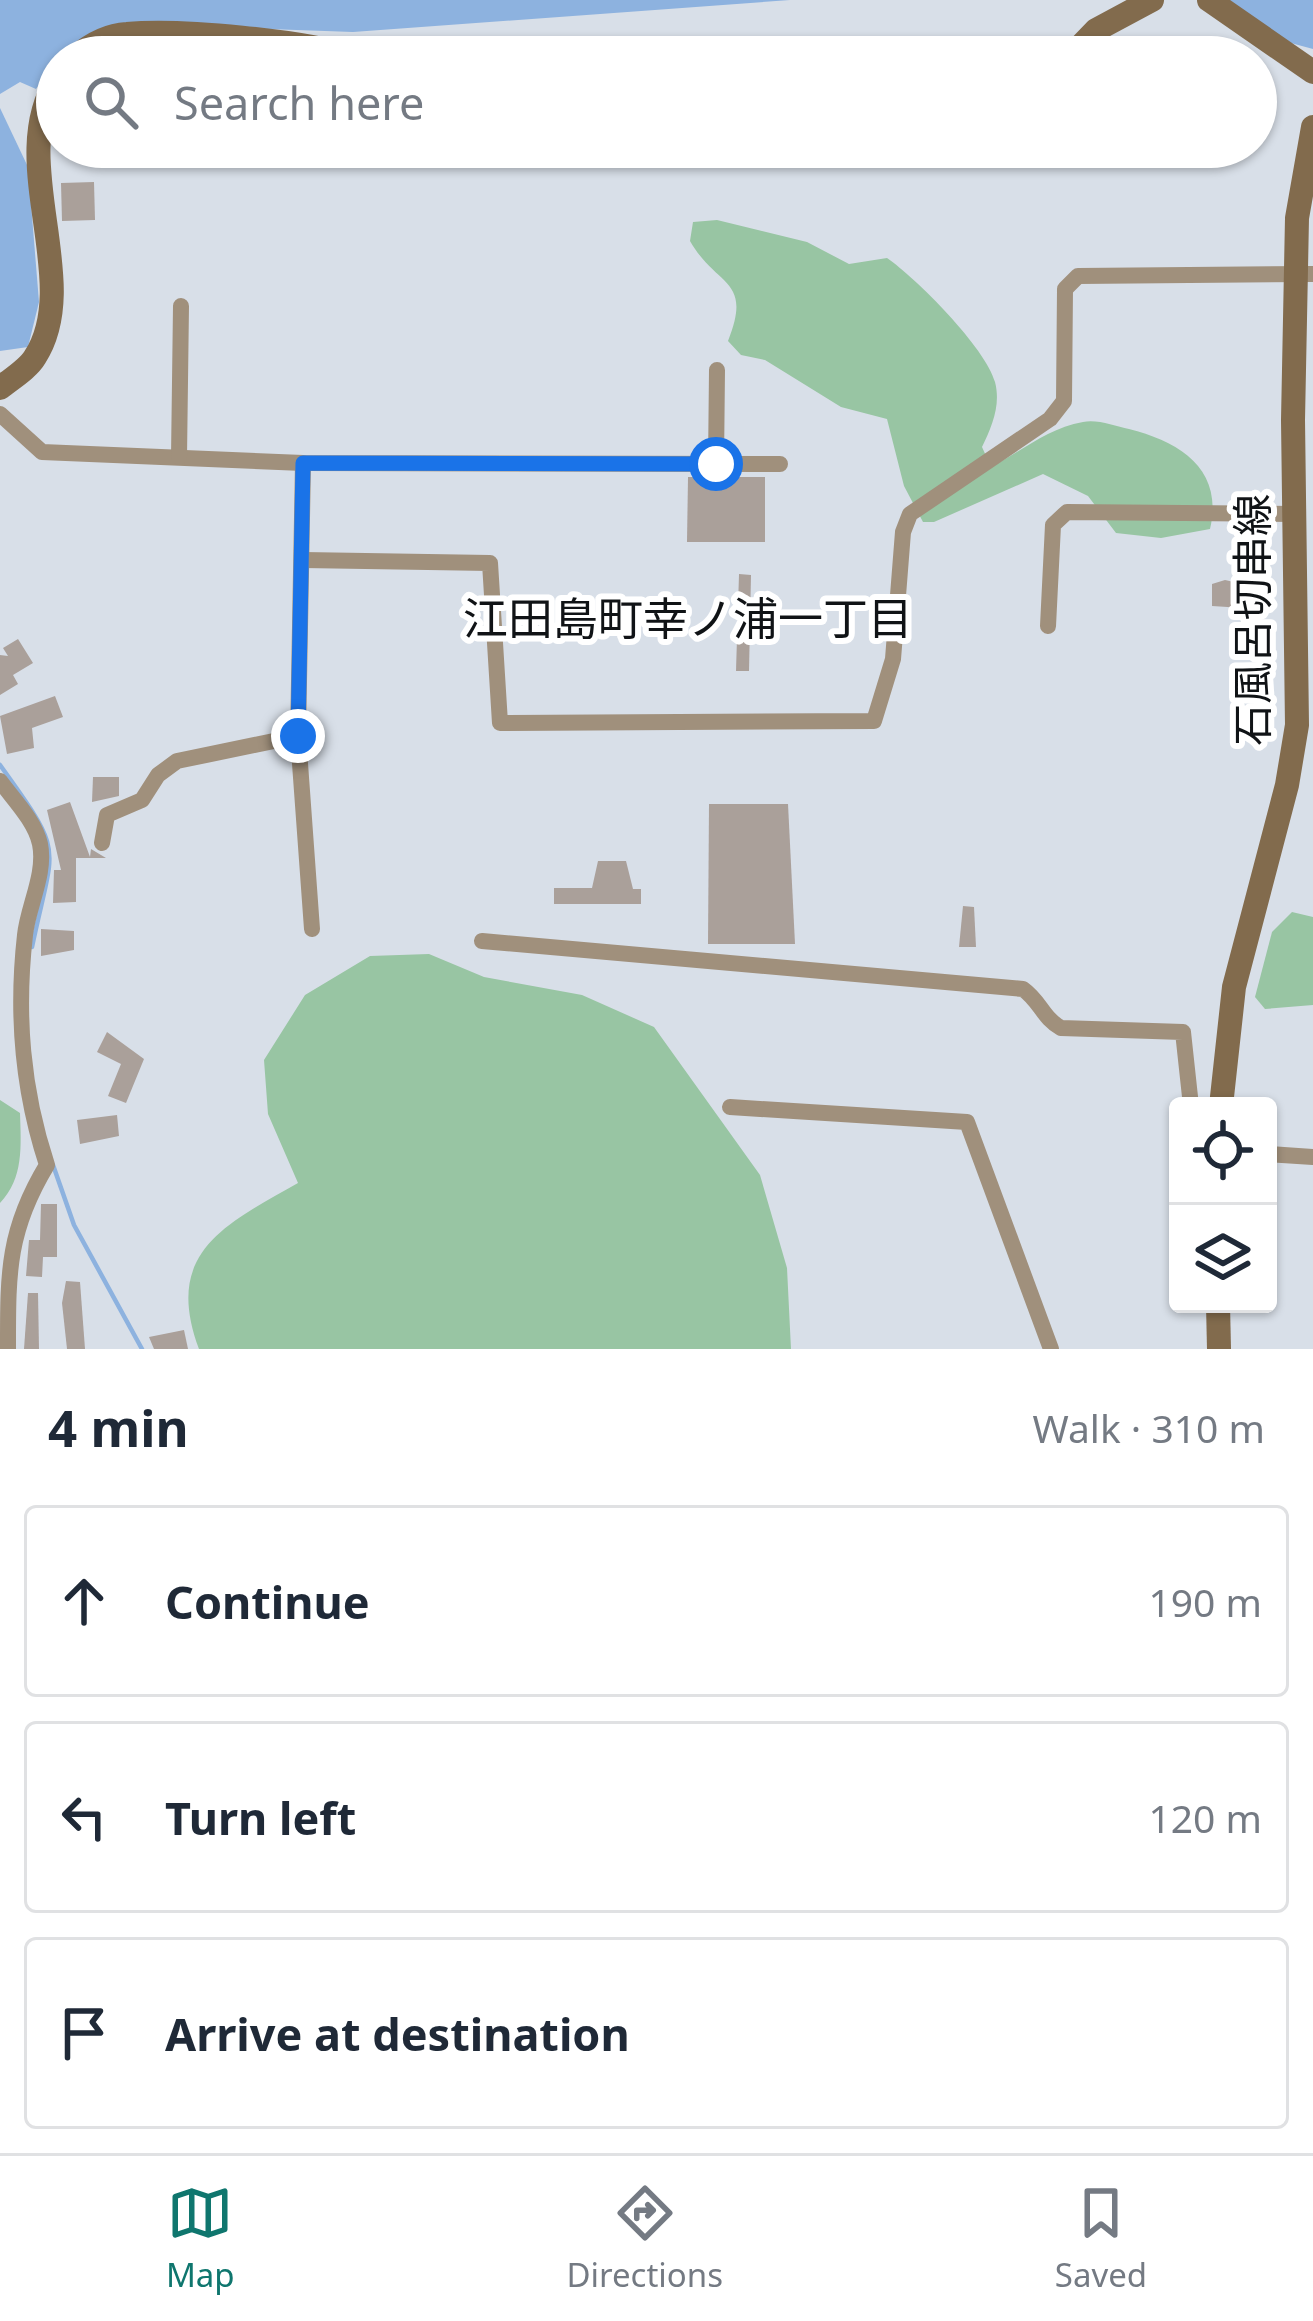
<!DOCTYPE html>
<meta charset="utf-8">
<style>
body{margin:0;font-family:"Noto Sans","Noto Sans JP",sans-serif;background:#f2f2f3;color:#1f2937}
.controls{position:absolute;right:36px;bottom:36px;display:grid;overflow:hidden;border-radius:12px;box-shadow:0 3px 9px #0004}
.controls button{width:108px;height:108px;display:grid;place-items:center;padding:0;border:0;border-bottom:3px solid #e0e1e3;background:#fff;color:#1f2937;font:60px sans-serif}
.stop{position:absolute;width:36px;height:36px;margin:-27px;border:9px solid #1a73e8;border-radius:50%;background:#fff}
.stop.end{background:#1a73e8;border-color:#fff;box-shadow:0 3px 12px #0008}
.list{margin:0;padding:0;list-style:none}
h2{display:flex;justify-content:space-between;align-items:center;height:156px;margin:0;padding:0 48px;font-size:51px}
h2 small{font-size:39px;font-weight:400;color:#747a83}
.list li{display:grid;grid-template-columns:78px 1fr auto;gap:36px;align-items:center;box-sizing:border-box;height:192px;margin:0 24px 24px;padding:0 24px;border:3px solid #e0e1e3;border-radius:12px}
.list b{display:block;font-size:45px;white-space:nowrap}
.list em{font-size:39px;font-style:normal;color:#747a83}
.icon{flex:none;width:66px;height:66px;fill:none;stroke:currentColor;stroke-width:2;stroke-linecap:round;stroke-linejoin:round}
.map{position:relative;flex:none;width:1313px;height:1349px;overflow:hidden}
.search{position:absolute;background:#fff;box-shadow:0 3px 9px #0004;left:36px;right:36px;top:36px;height:132px;display:flex;align-items:center;gap:30px;box-sizing:border-box;padding:0 42px;border-radius:66px;color:#747a83;font-size:45px}
.sheet{height:804px;background:#fff}
nav{display:flex;justify-content:space-around;align-items:center;box-sizing:border-box;height:168px;border-top:3px solid #e0e1e3;background:#fff;font-size:33px;color:#747a83}
nav a{display:grid;justify-items:center;gap:6px}
nav .on{color:#0f766e}
.map>svg:first-child{display:block}
</style>
<div class="map">
<svg width="1313" height="1349" viewBox="0 0 1313 1349">
<rect width="100%" height="100%" fill="#d8dfe8"/>
<g fill="#98c5a3">
<path d="M 717,220 L 807,242 L 849,264 L 887,258 C 916,278 986,348 995,382 C 1001,405 992,426 982,447 L 991,467 C 1022,451 1048,428 1083,422 C 1097,419 1115,426 1129,429 C 1181,442 1224,470 1210,529 L 1161,538 L 1116,533 L 1088,496 L 1043,474 L 934,522 L 923,522 L 904,486 L 887,419 L 841,407 L 765,360 L 741,355 L 728,341 C 753,278 717,288 690,241 L 693,222 Z"/>
<polygon points="1292,912 1313,917 1313,1005 1265,1009 1255,997 1272,932"/>
<path d="M 429,954 L 484,977 L 582,995 L 654,1027 L 760,1175 L 787,1268 L 791,1349 L 199,1349 C 163,1253 224,1225 298,1183 L 268,1114 L 264,1060 L 305,995 L 370,956 Z"/>
<path d="M 0,1100 L 20,1113 C 21,1146 24,1178 0,1203 Z"/>
</g>
<g fill="#8db2df">
<path d="M 0,0 L 790,0 L 353,32 L 121,24 C 77,36 61,54 36,89 L 20,82 L 0,94 Z"/>
<polygon points="1227,0 1313,0 1313,49 1276,39"/>
<polygon points="0,108 28,167 39,302 28,347 0,351"/>
</g>
<g fill="none" stroke-linecap="round" stroke-linejoin="round">
<g stroke="#8db2df" stroke-width="4.5">
<path d="M 0,765 C 66,857 54,841 32,947"/>
<polyline points="53,1165 74,1225 142,1349"/>
</g>
</g>
<g fill="#aaa09a">
<polygon points="94,182 95,220 62,221 61,183"/>
<polygon points="688,477 765,477 765,542 687,542"/>
<polygon points="739,574 751,575 749,671 736,671"/>
<polygon points="1225,580 1243,584 1243,608 1212,606 1212,584"/>
<polygon points="18,639 33,663 13,675 18,684 0,695 0,655 8,656 3,648"/>
<polygon points="55,696 63,717 32,728 34,748 7,754 0,716"/>
<polygon points="93,777 119,777 119,796 92,802"/>
<polygon points="70,802 90,857 91,849 106,858 76,858 76,902 53,903 54,870 61,870 47,810"/>
<polygon points="709,804 788,804 795,944 708,944"/>
<polygon points="598,861 626,861 633,889 641,889 641,904 554,904 554,888 592,888"/>
<polygon points="963,906 974,907 976,947 959,947"/>
<polygon points="41,929 74,931 74,950 41,956"/>
<polygon points="107,1032 144,1059 126,1103 108,1096 121,1064 97,1052"/>
<polygon points="117,1115 119,1136 80,1144 77,1120"/>
<polygon points="41,1204 57,1204 57,1257 43,1257 42,1277 26,1276 29,1240 40,1240"/>
<polygon points="66,1281 80,1282 85,1349 67,1349 62,1303"/>
<polygon points="28,1293 38,1293 39,1349 24,1349"/>
<polygon points="184,1330 188,1349 154,1349 149,1337"/>
</g>
<g fill="none" stroke-linecap="round" stroke-linejoin="round">
<g stroke="#a0907c" stroke-width="16">
<polyline points="0,414 42,452 303,463 780,464"/>
<polyline points="179,457 181,306"/>
<polyline points="303,463 298,736 312,929"/>
<polyline points="716,464 717,370"/>
<polyline points="303,560 490,563 500,723 874,721 893,659 903,532 910,514 1050,419 1064,401 1065,289 1078,276 1313,274"/>
<polyline points="1048,626 1053,525 1067,512 1293,514"/>
<path d="M 0,781 C 14,800 35,821 40,844 C 46,874 28,906 25,935 C 16,1015 22,1089 47,1165 C 7,1231 8,1274 8,1349"/>
<polyline points="102,843 107,815 142,800 158,775 177,761 298,736"/>
<path d="M 482,941 L 1023,989 C 1040,1001 1043,1018 1061,1028 L 1183,1032 L 1191,1106"/>
<polyline points="730,1107 967,1122 1051,1349"/>
<polyline points="1268,1154 1313,1157"/>
</g>
<g stroke="#826b4d" stroke-width="24">
<polyline points="1209,0 1313,72"/>
<path d="M 76,57 C 90,45 108,35 127,34 C 181,29 304,41 354,57"/>
<polyline points="1070,57 1096,30 1152,0"/>
<path d="M 0,388 C 11,379 28,369 35,357 C 84,281 5,161 57,80"/>
<polyline points="1221,1106 1234,987 1287,785 1297,725 1293,420 1297,218 1313,127"/>
<polyline points="1218,1304 1219,1349"/>
</g>
</g>
<g fill="none" stroke-linecap="round" stroke-linejoin="round">
<polyline stroke="#1a73e8" stroke-width="15" points="298,736 303,463 716,464"/>
</g>
<g text-anchor="middle" stroke-width="12" stroke-linejoin="round" paint-order="stroke">
<g font-size="42" fill="#101316" stroke="#fff">
<text transform="translate(1253 620) rotate(-90)" y="15">石風呂切串線</text>
</g>
<g font-size="45" fill="#101316" stroke="#fff">
<text x="688" y="635">江田島町幸ノ浦一丁目</text>
</g>
</g>
</svg>
<div class="controls">
<button><svg class="icon" aria-label="locate" viewBox="0 0 24 24"><circle cx="12" cy="12" r="6"/><path d="M12 2v4M12 18v4M2 12h4M18 12h4"/></svg></button>
<button><svg class="icon" aria-label="layers" viewBox="0 0 24 24"><path d="M12 4l9 5-9 5-9-5zM3 14l9 5 9-5"/></svg></button>
</div>
<div class="stop" style="left:716px;top:464px"></div>
<div class="stop end" style="left:298px;top:736px"></div>
<div class="search"><svg class="icon" aria-label="search" viewBox="0 0 24 24"><circle cx="10" cy="10" r="6"/><path d="M15 15l6 6"/></svg>Search here</div>
</div>
<section class="sheet">
<h2>4 min<small>Walk · 310 m</small></h2>
<ul class="list">
<li><svg class="icon" aria-label="ahead" viewBox="0 0 24 24"><path d="M12 20V5M6 11l6-6 6 6"/></svg><div><b>Continue</b></div><em>190 m</em></li>
<li><svg class="icon" aria-label="left" viewBox="0 0 24 24"><path d="M17 20v-9H6M10 6l-5 5 5 5"/></svg><div><b>Turn left</b></div><em>120 m</em></li>
<li><svg class="icon" aria-label="arrive" viewBox="0 0 24 24"><path d="M6 21V4h12l-3 4 3 4H6"/></svg><div><b>Arrive at destination</b></div></li>
</ul>
</section>
<nav>
<a class="on"><svg class="icon" aria-label="map" viewBox="0 0 24 24"><path d="M3 6l6-2 6 2 6-2v14l-6 2-6-2-6 2zM9 4v14M15 6v14"/></svg>Map</a>
<a><svg class="icon" aria-label="directions" viewBox="0 0 24 24"><path d="M12 3l9 9-9 9-9-9zM9 14v-3h6M13 9l2 2-2 2"/></svg>Directions</a>
<a><svg class="icon" aria-label="saved" viewBox="0 0 24 24"><path d="M7 4h10v16l-5-4-5 4z"/></svg>Saved</a>
</nav>
